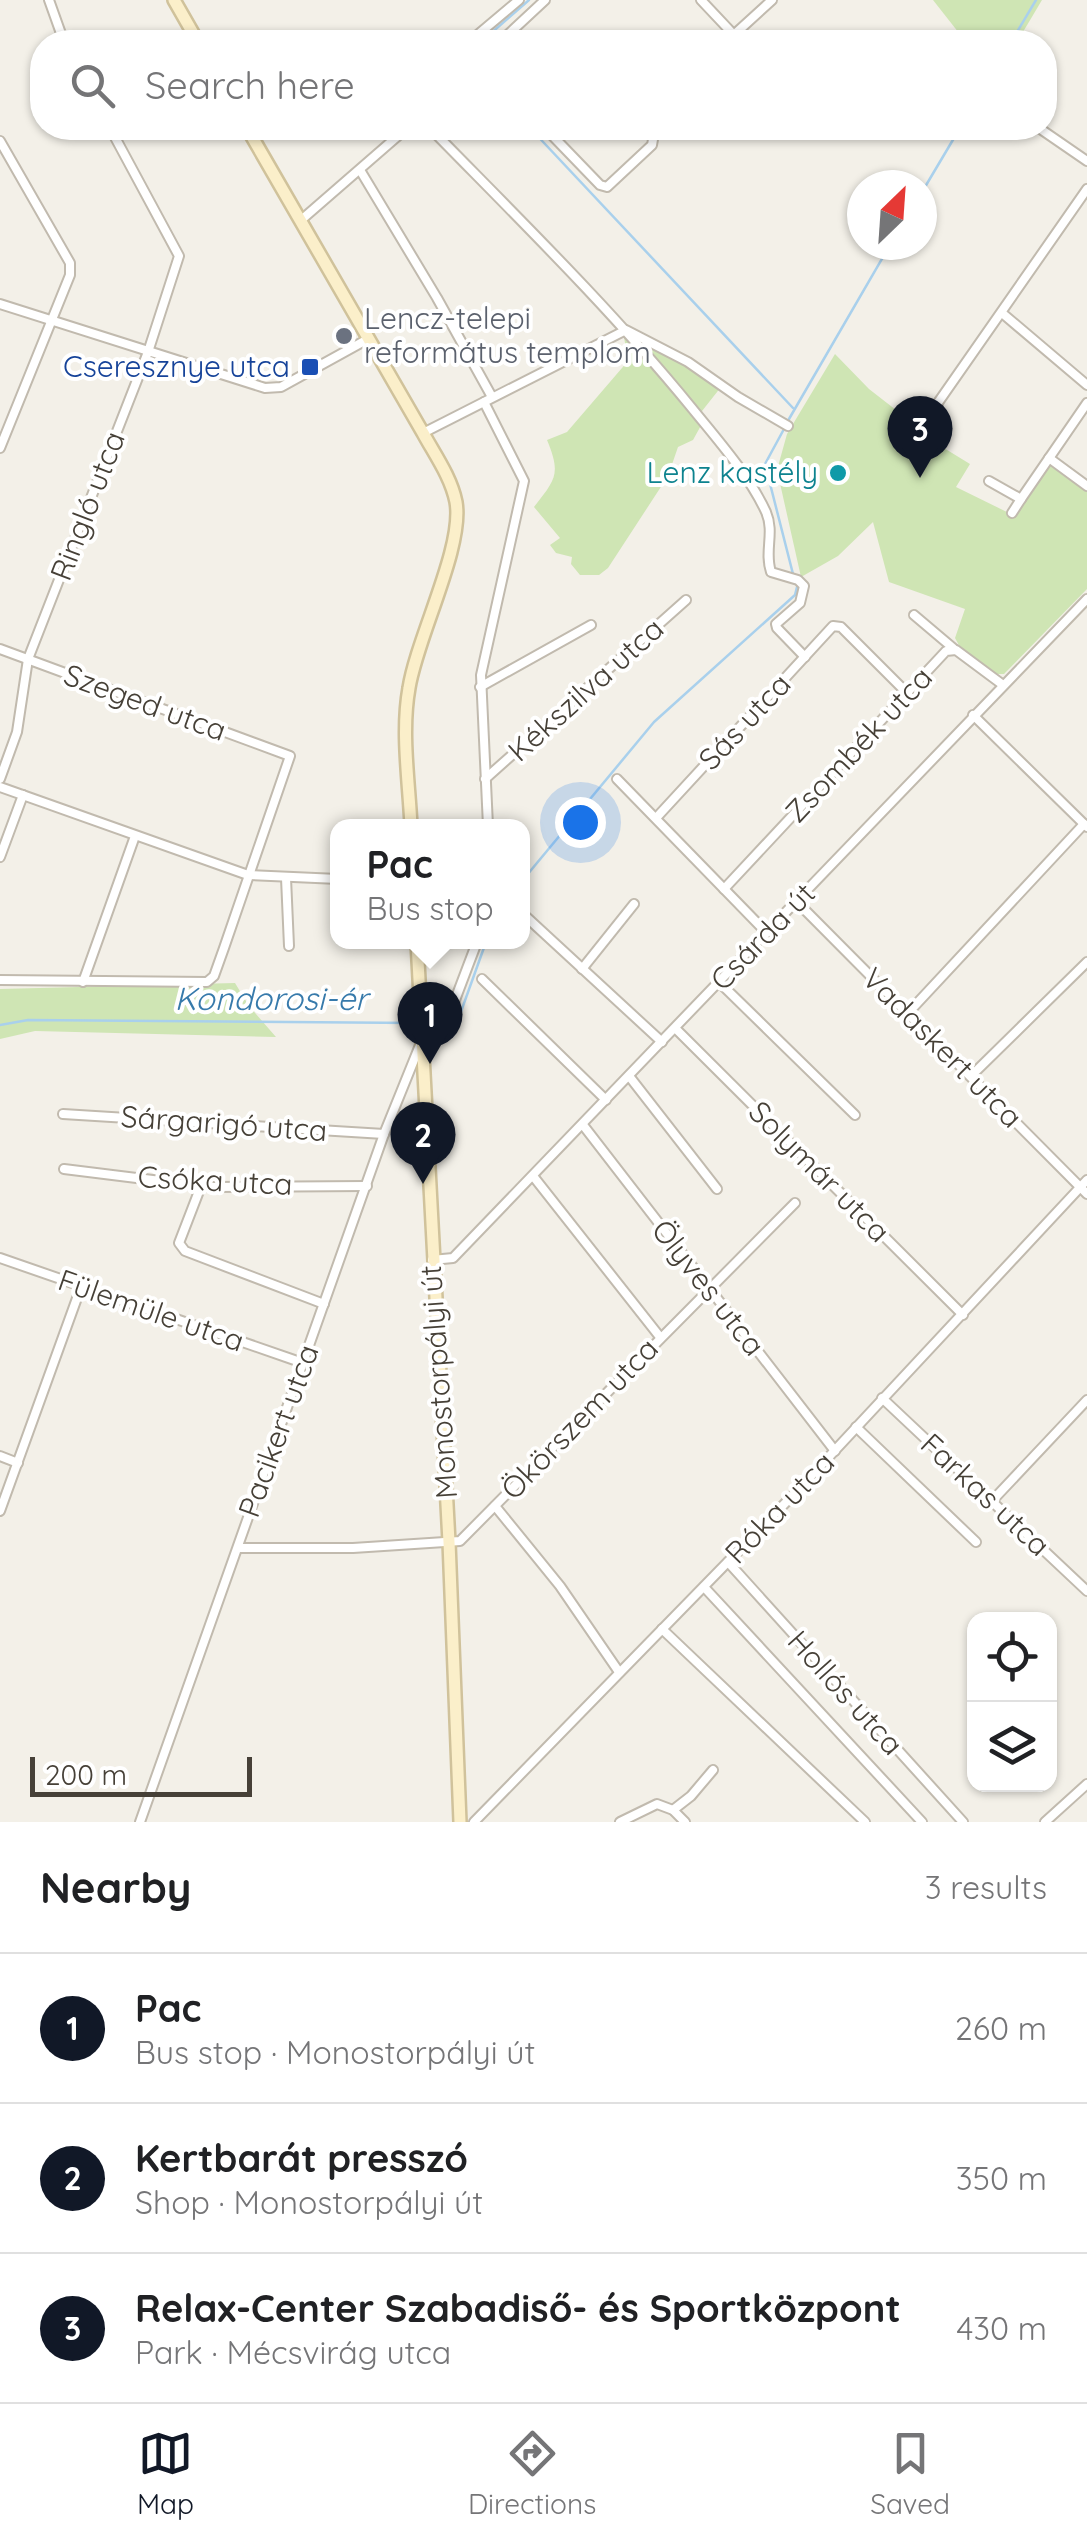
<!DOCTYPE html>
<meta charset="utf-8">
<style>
body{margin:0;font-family:Quicksand,sans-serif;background:#f6f6f6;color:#202124}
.controls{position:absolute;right:30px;bottom:30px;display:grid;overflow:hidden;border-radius:20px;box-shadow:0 2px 8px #0004}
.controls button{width:90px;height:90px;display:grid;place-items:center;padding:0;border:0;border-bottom:2px solid #e0e0e0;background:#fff;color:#202124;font:50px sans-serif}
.compass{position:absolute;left:847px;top:170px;width:90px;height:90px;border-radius:50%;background:#fff;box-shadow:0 2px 8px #0004;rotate:25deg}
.scale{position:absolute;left:30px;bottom:25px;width:222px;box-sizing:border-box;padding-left:10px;border:5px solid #464037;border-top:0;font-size:28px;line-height:35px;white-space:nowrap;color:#464037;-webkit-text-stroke:8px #fff;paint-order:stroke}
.you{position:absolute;left:580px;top:822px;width:35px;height:35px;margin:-25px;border:8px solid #fff;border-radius:50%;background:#1a73e8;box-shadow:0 0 0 15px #1a73e833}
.badge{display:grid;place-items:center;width:65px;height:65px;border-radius:50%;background:#111827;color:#fff;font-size:32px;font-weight:700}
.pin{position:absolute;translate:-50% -82px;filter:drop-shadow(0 2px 5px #0008)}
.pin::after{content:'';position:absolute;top:52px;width:35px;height:30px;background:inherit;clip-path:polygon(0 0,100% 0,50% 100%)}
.popup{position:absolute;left:330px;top:819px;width:200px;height:130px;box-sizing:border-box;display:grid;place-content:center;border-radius:20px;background:#fff;filter:drop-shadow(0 2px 8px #0005);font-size:32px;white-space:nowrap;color:#757577}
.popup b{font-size:38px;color:#202124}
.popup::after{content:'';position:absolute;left:50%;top:100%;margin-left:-20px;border:20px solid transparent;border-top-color:#fff}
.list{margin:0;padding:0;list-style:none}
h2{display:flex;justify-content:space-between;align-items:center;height:130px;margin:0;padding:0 40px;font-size:42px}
h2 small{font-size:32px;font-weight:400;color:#757577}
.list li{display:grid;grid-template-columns:65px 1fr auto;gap:30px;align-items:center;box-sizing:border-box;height:150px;padding:0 40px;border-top:2px solid #e0e0e0}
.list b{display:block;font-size:38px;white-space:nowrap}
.list p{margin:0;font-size:32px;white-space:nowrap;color:#757577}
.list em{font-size:32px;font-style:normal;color:#757577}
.icon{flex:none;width:55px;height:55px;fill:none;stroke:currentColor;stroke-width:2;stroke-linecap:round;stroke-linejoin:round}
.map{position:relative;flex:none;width:1087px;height:1822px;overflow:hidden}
.search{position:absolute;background:#fff;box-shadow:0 2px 8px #0004;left:30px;right:30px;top:30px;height:110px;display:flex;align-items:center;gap:25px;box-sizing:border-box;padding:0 35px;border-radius:40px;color:#757577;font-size:38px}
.sheet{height:580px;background:#fff}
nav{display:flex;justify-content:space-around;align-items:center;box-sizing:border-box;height:140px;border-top:2px solid #e0e0e0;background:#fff;font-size:28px;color:#757577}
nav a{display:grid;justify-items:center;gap:5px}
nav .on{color:#111827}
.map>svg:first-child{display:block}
</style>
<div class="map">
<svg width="1087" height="1822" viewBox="0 0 1087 1822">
<rect width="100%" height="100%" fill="#f3f0e8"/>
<g fill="#cfe5b4">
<polygon points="933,0 1042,0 1017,42 966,42"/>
<path d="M 624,337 C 658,338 694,368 721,387 L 702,411 L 704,420 L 693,440 L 678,447 L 668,476 L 608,568 L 599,575 L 580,575 L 571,564 L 572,557 L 556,553 L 550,545 L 560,538 L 534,507 C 556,479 561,474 547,440 L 567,432 L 628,361 Z"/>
<polygon points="835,354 869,389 923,431 921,434 970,464 956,487 1013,515 1048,464 1087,492 1087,589 1004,674 993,674 961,649 955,638 965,609 889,582 873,522 838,556 801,577 777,470 787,434"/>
<polygon points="235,983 249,1006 276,1037 35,1031 0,1039 0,989"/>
</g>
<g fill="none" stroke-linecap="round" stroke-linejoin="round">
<g stroke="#a9d0ec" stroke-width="2.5">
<polyline points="481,42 529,0"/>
<polyline points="1011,42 1036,0"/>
<polyline points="530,128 793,408"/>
<polyline points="922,192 960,128"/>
<polyline points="789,419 890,245"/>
<polyline points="784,429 765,464 793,574"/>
<polyline points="522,881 654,722 795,595 797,587"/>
<polyline points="424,1023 454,1023 458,1020 486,942"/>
<polyline points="0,1025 28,1020 416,1023"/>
</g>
<g stroke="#c1baae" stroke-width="12">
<g id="street">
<polyline points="49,0 64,42"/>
<polyline points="701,0 734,35"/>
<polyline points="469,42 519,0"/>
<polyline points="500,42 545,0"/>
<polyline points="726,42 772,0"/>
<path d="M 430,128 C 519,219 610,308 691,407 C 717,439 749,475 766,512 C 775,533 764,551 771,572 L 798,580 L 804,586 L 800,603 L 776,624 L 777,628 L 805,657"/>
<polyline points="545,128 600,185 607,187 652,145 655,128"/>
<polyline points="1039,128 1087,161"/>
<polyline points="0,141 70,263 70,275 0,448"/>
<polyline points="360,170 437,298 492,397"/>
<polyline points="300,221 407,128"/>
<polyline points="0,304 265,388 281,387 368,339"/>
<polyline points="1002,313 1087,385"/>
<polyline points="484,402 524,481 481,675 488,826"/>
<polyline points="921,427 1087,189"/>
<polyline points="423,433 626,330 688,362 738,397 788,426"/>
<polyline points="1049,458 1087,486"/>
<polyline points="989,481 1021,499 1087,403"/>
<polyline points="1012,513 1021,499"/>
<polyline points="914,615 953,648"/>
<polyline points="0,649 290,756 224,948 214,976 207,982 0,980"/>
<polyline points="480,687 591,625"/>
<polyline points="973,715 1087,827"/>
<polyline points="0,779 17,732 28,659 148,352 179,256 110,128"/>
<polyline points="485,779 686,600"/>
<polyline points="617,779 767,933"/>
<polyline points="0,787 248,875 338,879"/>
<polyline points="657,817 833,626 841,627 908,694"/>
<polyline points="0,857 23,795"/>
<polyline points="286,878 289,946"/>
<polyline points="724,889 946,651 956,650 1003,685"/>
<polyline points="797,902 1087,1194"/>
<polyline points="522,913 662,1042"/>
<polyline points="582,969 634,904"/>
<polyline points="482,979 606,1100"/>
<polyline points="83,982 135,836"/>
<polyline points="719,982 855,1115"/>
<polyline points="420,1005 436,1011 452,1008 477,942"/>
<polyline points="908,1013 1084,824"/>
<polyline points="676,1029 963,1315"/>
<polyline points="629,1076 717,1189"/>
<polyline points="971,1076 1087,962"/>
<polyline points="63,1114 384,1134"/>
<polyline points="583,1125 835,1451"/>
<polyline points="64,1169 209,1187 367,1186"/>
<polyline points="533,1176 660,1337"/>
<polyline points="201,1186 179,1243 185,1251 324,1304"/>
<polyline points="0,1258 303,1363"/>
<polyline points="432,1260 453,1258 1087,599"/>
<polyline points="882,1398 1087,1591"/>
<polyline points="856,1427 976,1542"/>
<polyline points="0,1456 18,1463"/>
<polyline points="991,1502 1087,1400"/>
<polyline points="495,1506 560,1586 619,1672"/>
<polyline points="0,1511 81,1287"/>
<polyline points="238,1548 353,1548 460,1541 795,1203"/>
<polyline points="728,1562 963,1822"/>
<polyline points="704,1587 922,1822"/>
<polyline points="662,1629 865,1822"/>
<polyline points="673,1810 691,1796 713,1770"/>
<polyline points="140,1822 384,1134 420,1045"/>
<polyline points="474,1822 797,1491 1087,1180"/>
<polyline points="620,1822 657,1804 673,1810 685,1822"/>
<polyline points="1045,1822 1087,1784"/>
</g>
</g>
<g stroke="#d0c29b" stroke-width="16">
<g id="secondary">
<polyline points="174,0 198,42"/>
<path d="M 247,128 L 423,433 C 435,455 451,477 456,502 C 464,547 417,637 409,688 C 401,732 409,782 411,826"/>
<polyline points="417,942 449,1542 460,1822"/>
</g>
</g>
<use href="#street" stroke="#fff" stroke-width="8"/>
<use href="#secondary" stroke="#fbefca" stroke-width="11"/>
</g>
<circle fill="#6b7280" stroke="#fff" stroke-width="4" cx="344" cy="336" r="10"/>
<rect fill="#1a4fb4" stroke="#fff" stroke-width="4" x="300" y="357" width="20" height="20" rx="5"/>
<circle fill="#0f9aa8" stroke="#fff" stroke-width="4" cx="838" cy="473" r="10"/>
<g text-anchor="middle" stroke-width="8" stroke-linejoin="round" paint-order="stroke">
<g font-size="30" fill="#5b616d" stroke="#fff" text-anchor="start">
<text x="364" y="329">Lencz-telepi<tspan x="364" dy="34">református templom</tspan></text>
</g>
<g font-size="30" fill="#164399" stroke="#fff" text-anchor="end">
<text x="290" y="377">Cseresznye utca</text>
</g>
<g font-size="30" fill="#0d838f" stroke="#fff" text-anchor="end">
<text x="818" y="483">Lenz kastély</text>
</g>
<g font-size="30" fill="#464037" stroke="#fff">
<text transform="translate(88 506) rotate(-69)" y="10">Ringló utca</text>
<text transform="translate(586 690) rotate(-42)" y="10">Kékszilva utca</text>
<text transform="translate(145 703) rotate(20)" y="10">Szeged utca</text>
<text transform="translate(745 722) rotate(-47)" y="10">Sás utca</text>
<text transform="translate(859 745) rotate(-47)" y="10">Zsombék utca</text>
<text transform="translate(763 937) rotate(-46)" y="10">Csárda út</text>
<text transform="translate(942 1048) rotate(45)" y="10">Vadaskert utca</text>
<text transform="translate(224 1124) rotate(4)" y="10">Sárgarigó utca</text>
<text transform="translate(819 1172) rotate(45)" y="10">Solymár utca</text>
<text transform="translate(215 1181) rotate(3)" y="10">Csóka utca</text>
<text transform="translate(708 1288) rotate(52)" y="10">Ölyves utca</text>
<text transform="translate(151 1311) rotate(19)" y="10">Fülemüle utca</text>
<text transform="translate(439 1382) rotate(-94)" y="10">Monostorpályi út</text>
<text transform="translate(580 1419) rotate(-46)" y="10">Ökörszem utca</text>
<text transform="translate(279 1431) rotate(-70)" y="10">Pacikert utca</text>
<text transform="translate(985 1495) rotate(43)" y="10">Farkas utca</text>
<text transform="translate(780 1508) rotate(-46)" y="10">Róka utca</text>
<text transform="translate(845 1693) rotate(48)" y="10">Hollós utca</text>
</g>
<g font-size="32" font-style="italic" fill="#377aab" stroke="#fff">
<text x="271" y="1010">Kondorosi-ér</text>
</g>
</g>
</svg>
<div class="controls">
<button><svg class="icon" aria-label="locate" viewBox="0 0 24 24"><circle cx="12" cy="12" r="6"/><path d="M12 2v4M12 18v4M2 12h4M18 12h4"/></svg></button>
<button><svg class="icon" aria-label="layers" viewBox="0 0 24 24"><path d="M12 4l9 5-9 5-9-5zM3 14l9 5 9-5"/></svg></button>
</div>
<svg class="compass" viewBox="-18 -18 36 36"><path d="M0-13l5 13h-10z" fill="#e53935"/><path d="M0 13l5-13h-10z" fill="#757577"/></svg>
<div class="scale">200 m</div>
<div class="you"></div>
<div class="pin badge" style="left:430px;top:1064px">1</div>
<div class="popup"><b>Pac</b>Bus stop</div>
<div class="pin badge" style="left:423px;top:1184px">2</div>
<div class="pin badge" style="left:920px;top:478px">3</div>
<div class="search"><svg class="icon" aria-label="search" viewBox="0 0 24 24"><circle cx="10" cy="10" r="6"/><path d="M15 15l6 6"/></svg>Search here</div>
</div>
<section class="sheet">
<h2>Nearby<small>3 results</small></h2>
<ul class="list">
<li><span class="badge">1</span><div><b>Pac</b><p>Bus stop · Monostorpályi út</p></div><em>260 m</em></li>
<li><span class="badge">2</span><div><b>Kertbarát presszó</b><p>Shop · Monostorpályi út</p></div><em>350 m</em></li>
<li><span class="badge">3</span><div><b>Relax-Center Szabadiső- és Sportközpont</b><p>Park · Mécsvirág utca</p></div><em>430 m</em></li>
</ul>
</section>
<nav>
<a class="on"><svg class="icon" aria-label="map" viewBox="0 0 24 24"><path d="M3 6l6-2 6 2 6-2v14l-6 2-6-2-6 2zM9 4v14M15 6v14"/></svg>Map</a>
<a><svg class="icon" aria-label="directions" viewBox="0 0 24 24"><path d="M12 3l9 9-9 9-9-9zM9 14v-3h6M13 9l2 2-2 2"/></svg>Directions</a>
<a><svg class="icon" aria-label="saved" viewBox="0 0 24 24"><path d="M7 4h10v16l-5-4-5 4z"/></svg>Saved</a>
</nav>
